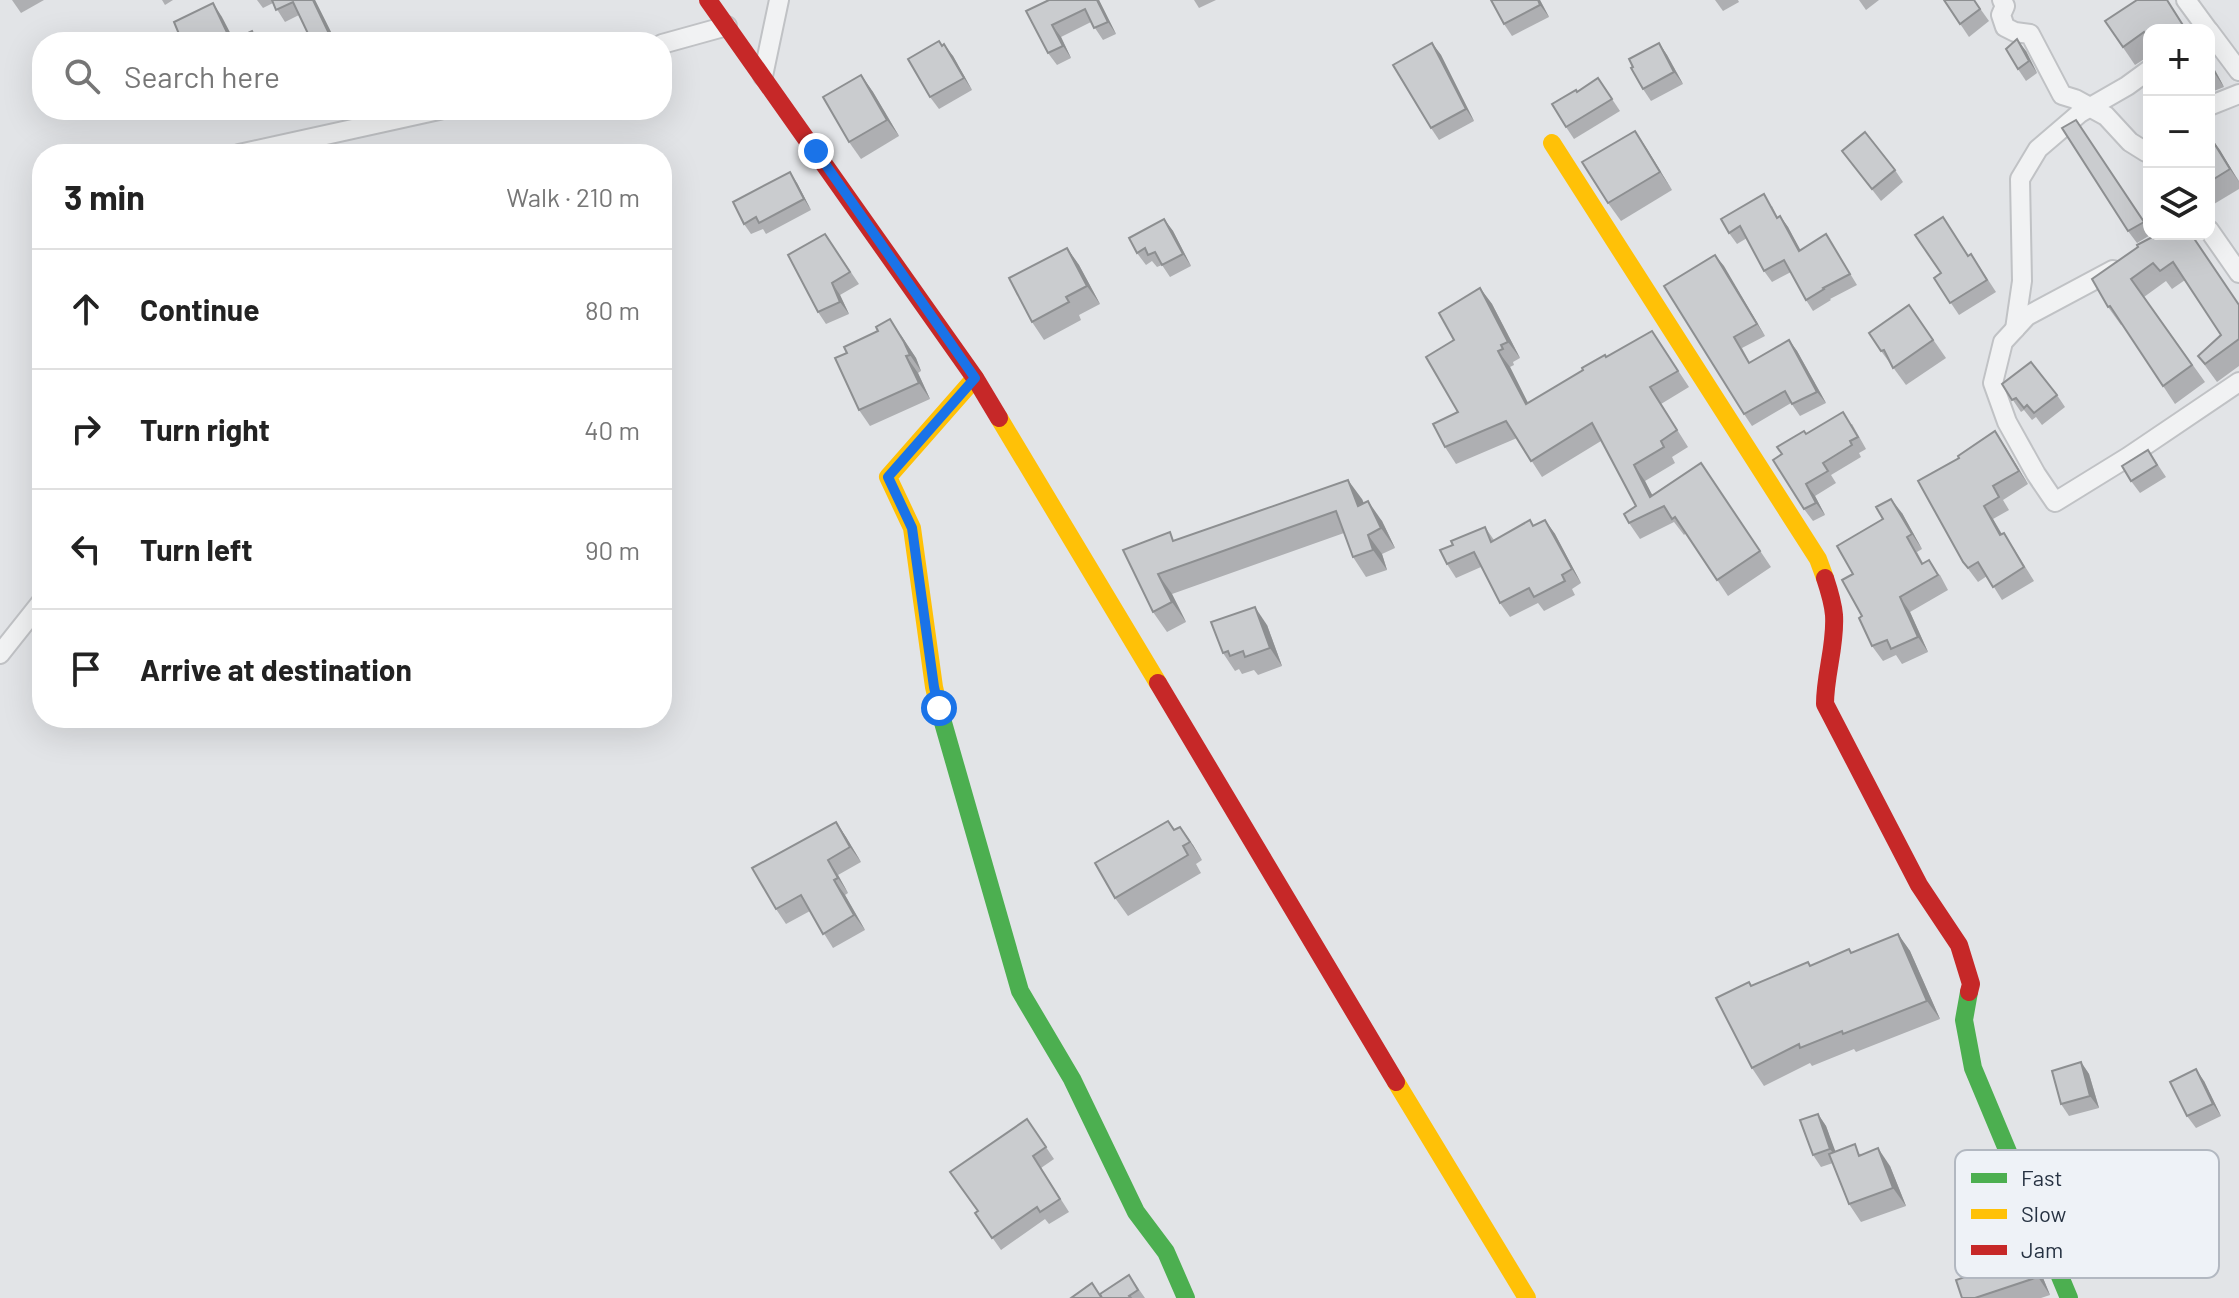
<!DOCTYPE html>
<meta charset="utf-8">
<style>
body{margin:0;font-family:Barlow,sans-serif;background:#f2f2f2;color:#222}
.controls{position:absolute;right:24px;top:24px;display:grid;overflow:hidden;border-radius:16px;box-shadow:0 8px 32px #0002}
.controls button{width:72px;height:72px;display:grid;place-items:center;padding:0;border:0;border-bottom:2px solid #e0e0e0;background:#fff;color:#222;font:40px sans-serif}
.stop{position:absolute;width:24px;height:24px;margin:-18px;border:6px solid #1a73e8;border-radius:50%;background:#fff}
.stop.end{background:#1a73e8;border-color:#fff;box-shadow:0 2px 8px #0008}
.list{margin:0;padding:0;list-style:none}
h2{display:flex;justify-content:space-between;align-items:center;height:104px;margin:0;padding:0 32px;font-size:34px}
h2 small{font-size:26px;font-weight:400;color:#767676}
.list li{display:grid;grid-template-columns:52px 1fr auto;gap:24px;align-items:center;box-sizing:border-box;height:120px;padding:0 32px;border-top:2px solid #e0e0e0}
.list b{display:block;font-size:30px;white-space:nowrap}
.list em{font-size:26px;font-style:normal;color:#767676}
.icon{flex:none;width:44px;height:44px;fill:none;stroke:currentColor;stroke-width:2;stroke-linecap:round;stroke-linejoin:round}
.map{position:relative;flex:none;width:2239px;height:1298px;overflow:hidden}
.search{position:absolute;background:#fff;box-shadow:0 8px 32px #0002;left:32px;top:32px;width:640px;height:88px;display:flex;align-items:center;gap:20px;box-sizing:border-box;padding:0 28px;border-radius:32px;color:#767676;font-size:30px}
.panel{position:absolute;background:#fff;box-shadow:0 8px 32px #0002;left:32px;top:144px;width:640px;height:584px;border-radius:32px}
.map>svg:first-child{display:block}
</style>
<div class="map">
<svg width="2239" height="1298" viewBox="0 0 2239 1298">
<rect width="100%" height="100%" fill="#e2e4e7"/>
<g fill="none" stroke-linecap="round" stroke-linejoin="round">
<g stroke="#c0c2c5" stroke-width="22">
<g id="street">
<polyline points="2002,0 2005,6 2001,15 2005,27 2015,32 2030,34 2062,95 2075,99 2106,116 2130,142 2146,152"/>
<polyline points="2186,0 2208,30"/>
<polyline points="2209,31 2239,71"/>
<polyline points="662,44 727,26"/>
<polyline points="763,76 779,0"/>
<polyline points="2209,106 2239,94"/>
<polyline points="239,154 439,110"/>
<polyline points="2209,230 2239,273"/>
<polyline points="2113,270 2027,316 2003,342 1993,383 2007,422 2036,474 2055,502 2128,457 2239,382"/>
<polyline points="2015,329 2022,281 2020,179 2038,149 2080,113 2127,86 2149,70"/>
<polyline points="0,654 42,601"/>
</g>
</g>
<use href="#street" stroke="#f1f2f3" stroke-width="18"/>
<g stroke="#4caf50" stroke-width="18">
<polyline points="940,712 1020,991 1072,1079 1136,1212 1166,1252 1186,1298"/>
<polyline points="1969,992 1964,1020 1973,1068 2069,1298"/>
</g>
<g stroke="#ffc107" stroke-width="18">
<polyline points="1552,143 1818,559 1825,578"/>
<polyline points="999,418 1158,683"/>
<polyline points="940,712 934,687 912,528 888,477 975,378"/>
<polyline points="1396,1082 1527,1298"/>
</g>
<g stroke="#c62828" stroke-width="18">
<polyline points="708,0 975,378 999,418"/>
<path d="M 1825,578 C 1829,590 1833,603 1834,615 C 1836,645 1825,674 1825,704 L 1919,885 L 1959,945 L 1971,984 L 1969,992"/>
<polyline points="1158,683 1396,1082"/>
</g>
</g>
<g fill="#aeafb2">
<polygon points="12,0 44,0 21,13"/>
<polygon points="162,0 173,0 165,5"/>
<polygon points="257,0 315,0 336,42 312,42 299,15 285,22 273,3 263,8"/>
<polygon points="1099,0 1116,34 1103,40 1091,22 1061,37 1071,58 1057,65 1048,53 1026,11"/>
<polygon points="1194,0 1216,0 1199,8"/>
<polygon points="1491,0 1540,0 1549,17 1512,36 1504,24"/>
<polygon points="1715,0 1738,0 1739,2 1723,11"/>
<polygon points="1859,0 1879,0 1866,10"/>
<polygon points="1944,0 1974,0 1989,21 1969,37"/>
<polygon points="2105,21 2149,30 2149,56 2135,65"/>
<polygon points="1432,43 1441,55 1474,121 1439,140 1431,128"/>
<polygon points="1659,43 1667,55 1683,84 1651,101 1643,89 1633,67"/>
<polygon points="942,46 953,56 972,90 939,109 930,97"/>
<polygon points="2026,51 2037,73 2026,81 2018,69"/>
<polygon points="2209,59 2224,87 2209,93"/>
<polygon points="861,75 873,92 899,136 861,159 849,142"/>
<polygon points="1598,78 1620,111 1574,139 1566,127"/>
<polygon points="2076,120 2149,229 2149,234 2152,234 2137,243 2128,231"/>
<polygon points="1635,131 1672,190 1621,221 1608,203"/>
<polygon points="2209,135 2239,181 2239,189 2209,207"/>
<polygon points="1842,151 1895,170 1903,182 1881,201"/>
<polygon points="797,183 811,210 766,234 763,229 751,234 744,224"/>
<polygon points="1772,206 1778,218 1780,216 1788,227 1800,251 1826,234 1857,285 1830,299 1831,300 1813,311 1806,300 1791,272 1772,282 1764,271 1747,238 1737,244 1729,233"/>
<polygon points="1164,219 1173,231 1191,266 1170,277 1162,265 1157,267 1152,261 1146,265 1137,253"/>
<polygon points="825,234 859,284 840,295 849,314 826,324 818,312"/>
<polygon points="2153,236 2239,305 2239,366 2217,382 2198,356 2221,335 2185,280 2172,289 2166,281 2144,297 2205,382 2175,404 2122,324 2121,325 2108,307 2138,247"/>
<polygon points="1067,248 1079,265 1100,304 1079,315 1081,320 1044,340 1032,322"/>
<polygon points="1715,255 1765,336 1742,348 1750,363 1789,340 1797,351 1826,403 1800,416 1791,403 1752,426 1744,414"/>
<polygon points="1969,255 1979,266 1996,292 1959,315 1934,278"/>
<polygon points="1480,288 1492,304 1520,358 1513,362 1514,365 1510,367 1528,403 1652,331 1689,387 1661,404 1688,447 1672,457 1675,463 1645,481 1652,495 1701,463 1771,567 1728,596 1686,533 1684,535 1674,522 1640,539 1629,523 1636,506 1601,441 1542,477 1517,438 1456,464 1445,447 1458,412 1454,340"/>
<polygon points="1909,305 1946,358 1906,385 1881,351"/>
<polygon points="901,335 916,358 921,371 918,373 930,399 870,426 859,410 847,353"/>
<polygon points="2002,384 2057,395 2065,407 2042,425 2036,417 2032,420 2024,410 2021,412"/>
<polygon points="1852,424 1866,449 1859,453 1861,457 1831,475 1836,483 1815,496 1825,515 1813,521 1804,509 1782,454 1806,434"/>
<polygon points="2004,445 2028,484 2003,500 2009,510 1993,519 2002,534 2013,547 2034,581 2002,600 1987,576 1978,582 1963,562"/>
<polygon points="2148,450 2166,477 2140,493 2131,481"/>
<polygon points="1362,499 1364,503 1382,521 1395,548 1382,554 1387,570 1366,577 1353,557 1344,533 1172,594 1186,622 1167,632 1153,612 1123,550 1175,540"/>
<polygon points="1902,513 1922,549 1917,552 1923,563 1940,575 1948,590 1910,612 1928,652 1902,664 1896,655 1883,661 1872,646 1862,616 1853,574 1883,519"/>
<polygon points="1545,520 1555,534 1581,583 1572,589 1575,595 1544,611 1538,603 1510,617 1500,603 1481,567 1456,578 1447,564 1453,545 1485,527 1494,540 1534,526"/>
<polygon points="1267,625 1282,666 1258,675 1254,670 1242,674 1239,669 1235,671 1223,653"/>
<polygon points="1168,821 1175,830 1180,827 1193,845 1202,860 1196,864 1201,873 1128,916 1115,898"/>
<polygon points="836,822 846,837 861,862 838,875 848,893 845,895 865,930 833,948 810,911 786,924 776,909"/>
<polygon points="1898,934 1910,951 1940,1019 1856,1052 1854,1049 1812,1066 1810,1063 1764,1086 1752,1068 1808,962 1811,966 1849,949 1852,953"/>
<polygon points="2081,1062 2089,1074 2099,1108 2069,1116 2061,1104"/>
<polygon points="2204,1081 2221,1116 2196,1128 2187,1116"/>
<polygon points="1818,1114 1826,1126 1835,1152 1862,1154 1890,1166 1906,1206 1861,1222 1849,1204 1833,1163 1821,1167 1813,1155"/>
<polygon points="1027,1119 1054,1159 1041,1168 1069,1212 1049,1224 1045,1219 1001,1250 975,1213 978,1211"/>
<polygon points="2010,1198 2029,1245 1989,1261 1976,1243"/>
<polygon points="2041,1273 2050,1295 2041,1298 1962,1298"/>
<polygon points="1129,1275 1145,1298 1071,1298 1100,1294"/>
</g>
<g fill="#8d8f91">
<polygon points="313,0 315,0 336,42 333,42"/>
<polygon points="1097,0 1099,0 1116,34 1108,22"/>
<polygon points="1538,0 1540,0 1549,17 1540,5"/>
<polygon points="213,3 222,17 235,42 232,42"/>
<polygon points="1052,25 1061,37 1071,58 1063,46"/>
<polygon points="2017,39 2026,51 2037,73 2029,61"/>
<polygon points="1432,43 1441,55 1474,121 1466,109"/>
<polygon points="1659,43 1667,55 1683,84 1674,72"/>
<polygon points="944,44 953,56 972,90 964,78"/>
<polygon points="2209,59 2224,87 2209,65"/>
<polygon points="861,75 873,92 899,136 887,120"/>
<polygon points="1635,131 1647,149 1672,190 1660,172"/>
<polygon points="2209,135 2220,150 2239,182 2230,169"/>
<polygon points="790,172 797,183 811,210 804,199"/>
<polygon points="1780,216 1788,227 1807,262 1799,251"/>
<polygon points="1164,219 1173,231 1191,266 1183,254"/>
<polygon points="1067,248 1079,265 1100,304 1087,286"/>
<polygon points="1715,255 1724,266 1765,336 1757,324"/>
<polygon points="832,283 840,295 849,314 840,302"/>
<polygon points="1480,288 1492,304 1520,358 1508,342"/>
<polygon points="890,319 916,358 921,371 910,355"/>
<polygon points="1789,340 1797,351 1826,403 1817,392"/>
<polygon points="1498,351 1510,367 1537,421 1526,404"/>
<polygon points="906,356 918,373 930,399 919,383"/>
<polygon points="1995,431 2004,445 2028,484 2019,471"/>
<polygon points="1634,465 1645,481 1659,508 1650,497"/>
<polygon points="1348,480 1362,499 1372,526 1358,506"/>
<polygon points="1806,484 1815,496 1825,515 1816,503"/>
<polygon points="1891,499 1902,513 1922,549 1912,534"/>
<polygon points="1368,501 1382,521 1395,548 1381,528"/>
<polygon points="1984,506 1993,519 2010,549 2000,535"/>
<polygon points="1545,520 1555,534 1581,583 1572,569"/>
<polygon points="1368,535 1382,554 1387,570 1373,550"/>
<polygon points="1158,574 1172,594 1186,622 1172,602"/>
<polygon points="1900,597 1910,612 1928,652 1918,637"/>
<polygon points="1255,607 1267,625 1282,666 1270,648"/>
<polygon points="836,822 846,837 861,862 850,847"/>
<polygon points="1180,827 1193,845 1202,860"/>
<polygon points="828,860 838,875 848,893 838,878"/>
<polygon points="834,880 845,895 865,930 854,915"/>
<polygon points="1898,934 1910,951 1940,1019 1927,1001"/>
<polygon points="2081,1062 2089,1074 2099,1108 2090,1096"/>
<polygon points="2196,1069 2204,1081 2221,1116 2213,1104"/>
<polygon points="1818,1114 1826,1126 1839,1161 1830,1149"/>
<polygon points="1878,1148 1890,1166 1906,1206 1893,1188"/>
<polygon points="1997,1180 2010,1198 2029,1245 2017,1227"/>
<polygon points="2029,1255 2041,1273 2050,1295 2038,1277"/>
</g>
<g fill="#cacccf" stroke="#8d8f91" stroke-width="2">
<polygon points="272,0 313,0 333,42 312,42 293,2 276,10"/>
<polygon points="1049,0 1097,0 1108,22 1094,28 1085,9 1052,25 1063,46 1048,53 1026,11"/>
<polygon points="1491,0 1538,0 1540,5 1504,24"/>
<polygon points="1944,0 1974,0 1980,9 1960,24"/>
<polygon points="2137,0 2167,0 2186,30 2149,30 2149,42 2144,32 2123,47 2105,21"/>
<polygon points="213,3 231,41 252,31 257,42 163,42 179,34 174,22"/>
<polygon points="2017,39 2029,61 2018,69 2006,49"/>
<polygon points="939,41 942,46 944,44 964,78 930,97 908,59"/>
<polygon points="1432,43 1466,109 1431,128 1393,65"/>
<polygon points="1659,43 1674,72 1643,89 1631,68 1633,67 1629,59"/>
<polygon points="861,75 887,120 849,142 823,97"/>
<polygon points="1598,78 1612,99 1566,127 1552,104 1576,90 1577,92"/>
<polygon points="2076,120 2144,222 2128,231 2062,128"/>
<polygon points="1635,131 1660,172 1608,203 1582,162"/>
<polygon points="1865,132 1895,170 1872,189 1842,151"/>
<polygon points="2209,135 2230,169 2209,182"/>
<polygon points="790,172 804,199 759,223 756,217 744,224 733,202"/>
<polygon points="1764,194 1777,218 1780,216 1799,251 1826,234 1850,274 1823,288 1824,289 1806,300 1784,260 1764,271 1740,226 1729,233 1721,219"/>
<polygon points="1943,217 1968,256 1971,254 1987,280 1950,303 1934,278 1941,273 1915,235"/>
<polygon points="1164,219 1183,254 1162,265 1155,252 1148,255 1145,248 1137,253 1129,238"/>
<polygon points="825,234 850,272 832,283 840,302 818,312 788,255"/>
<polygon points="2158,234 2191,234 2239,305 2239,339 2205,364 2198,356 2221,335 2173,262 2160,271 2153,263 2131,279 2192,365 2163,386 2110,306 2108,307 2092,279 2138,247 2137,245"/>
<polygon points="1067,248 1087,286 1066,297 1069,302 1032,322 1009,278"/>
<polygon points="1715,255 1757,324 1734,337 1749,363 1789,340 1817,392 1792,404 1785,391 1744,414 1664,286"/>
<polygon points="1480,288 1508,342 1501,345 1503,349 1498,351 1526,404 1583,370 1582,368 1605,355 1606,357 1652,331 1678,371 1650,387 1677,430 1661,441 1664,447 1634,465 1650,497 1701,463 1760,551 1717,580 1675,517 1672,519 1664,506 1629,523 1624,514 1636,506 1592,423 1531,461 1506,421 1445,447 1433,424 1458,412 1426,357 1454,340 1439,313"/>
<polygon points="1909,305 1933,340 1893,368 1884,350 1881,351 1869,333"/>
<polygon points="890,319 904,342 910,355 906,356 919,383 859,410 835,358 847,353 844,347 878,331 876,327"/>
<polygon points="2031,362 2057,395 2034,413 2027,405 2024,408 2016,398 2012,400 2002,384"/>
<polygon points="1843,412 1858,437 1850,441 1852,445 1823,463 1828,471 1806,484 1816,503 1804,509 1773,460 1782,454 1777,447 1804,431 1806,434"/>
<polygon points="1995,431 2019,471 1993,486 1999,497 1984,506 2000,535 2004,533 2024,567 1993,587 1978,562 1968,568 1963,562 1918,481 1959,458 1958,456"/>
<polygon points="2148,450 2157,465 2131,481 2122,466"/>
<polygon points="1348,480 1358,506 1368,501 1381,528 1368,535 1373,550 1353,557 1336,511 1158,574 1172,602 1153,612 1123,550 1170,532 1173,541"/>
<polygon points="1891,499 1912,534 1907,537 1922,564 1929,560 1938,575 1900,597 1918,637 1891,649 1887,640 1872,646 1859,618 1862,616 1842,580 1853,574 1837,546 1883,519 1876,507"/>
<polygon points="1530,520 1533,526 1545,520 1572,569 1562,575 1565,581 1534,597 1529,588 1500,603 1474,552 1447,564 1440,550 1453,545 1451,541 1485,527 1491,542"/>
<polygon points="1255,607 1270,648 1245,657 1243,651 1230,656 1228,651 1223,653 1211,622"/>
<polygon points="1168,821 1174,830 1180,827 1190,842 1183,846 1188,855 1115,898 1095,863"/>
<polygon points="836,822 850,847 828,860 838,878 834,880 854,915 823,934 801,895 776,909 752,868"/>
<polygon points="1898,934 1927,1001 1843,1034 1842,1031 1800,1048 1799,1044 1752,1068 1716,998 1749,982 1751,986 1808,962 1810,966 1849,949 1851,953"/>
<polygon points="2081,1062 2090,1096 2061,1104 2052,1071"/>
<polygon points="2196,1069 2213,1104 2187,1116 2170,1082"/>
<polygon points="1818,1114 1830,1149 1813,1155 1800,1120"/>
<polygon points="1027,1119 1046,1147 1033,1156 1060,1199 1040,1212 1037,1207 992,1238 975,1213 978,1211 950,1172"/>
<polygon points="1855,1144 1859,1156 1878,1148 1893,1188 1849,1204 1829,1154"/>
<polygon points="2029,1255 2038,1277 1975,1298 1962,1298 1956,1280"/>
<polygon points="1129,1275 1138,1290 1129,1296 1131,1298 1102,1298 1100,1294"/>
<polygon points="1092,1283 1101,1297 1100,1298 1071,1298"/>
</g>
<g fill="none" stroke-linecap="round" stroke-linejoin="round">
<polyline stroke="#1a73e8" stroke-width="10" points="816,151 975,378 888,477 912,528 934,687 939,708"/>
</g>
<rect x="1955" y="1150" width="264" height="128" rx="12" fill="#eef2f7" stroke="#b2b8c1" stroke-width="2"/>
<rect x="1971" y="1173" width="36" height="10" fill="#4caf50"/>
<rect x="1971" y="1209" width="36" height="10" fill="#ffc107"/>
<rect x="1971" y="1245" width="36" height="10" fill="#c62828"/>
<g font-size="22" fill="#263242">
<text x="2021" y="1186">Fast</text>
<text x="2021" y="1222">Slow</text>
<text x="2021" y="1258">Jam</text>
</g>
</svg>
<div class="controls">
<button>+</button>
<button>−</button>
<button><svg class="icon" aria-label="layers" viewBox="0 0 24 24"><path d="M12 4l9 5-9 5-9-5zM3 14l9 5 9-5"/></svg></button>
</div>
<div class="stop" style="left:939px;top:708px"></div>
<div class="stop end" style="left:816px;top:151px"></div>
<div class="search"><svg class="icon" aria-label="search" viewBox="0 0 24 24"><circle cx="10" cy="10" r="6"/><path d="M15 15l6 6"/></svg>Search here</div>
<section class="panel">
<h2>3 min<small>Walk · 210 m</small></h2>
<ul class="list">
<li><svg class="icon" aria-label="ahead" viewBox="0 0 24 24"><path d="M12 20V5M6 11l6-6 6 6"/></svg><div><b>Continue</b></div><em>80 m</em></li>
<li><svg class="icon" aria-label="right" viewBox="0 0 24 24"><path d="M7 20v-9h11M14 6l5 5-5 5"/></svg><div><b>Turn right</b></div><em>40 m</em></li>
<li><svg class="icon" aria-label="left" viewBox="0 0 24 24"><path d="M17 20v-9H6M10 6l-5 5 5 5"/></svg><div><b>Turn left</b></div><em>90 m</em></li>
<li><svg class="icon" aria-label="arrive" viewBox="0 0 24 24"><path d="M6 21V4h12l-3 4 3 4H6"/></svg><div><b>Arrive at destination</b></div></li>
</ul>
</section>
</div>
